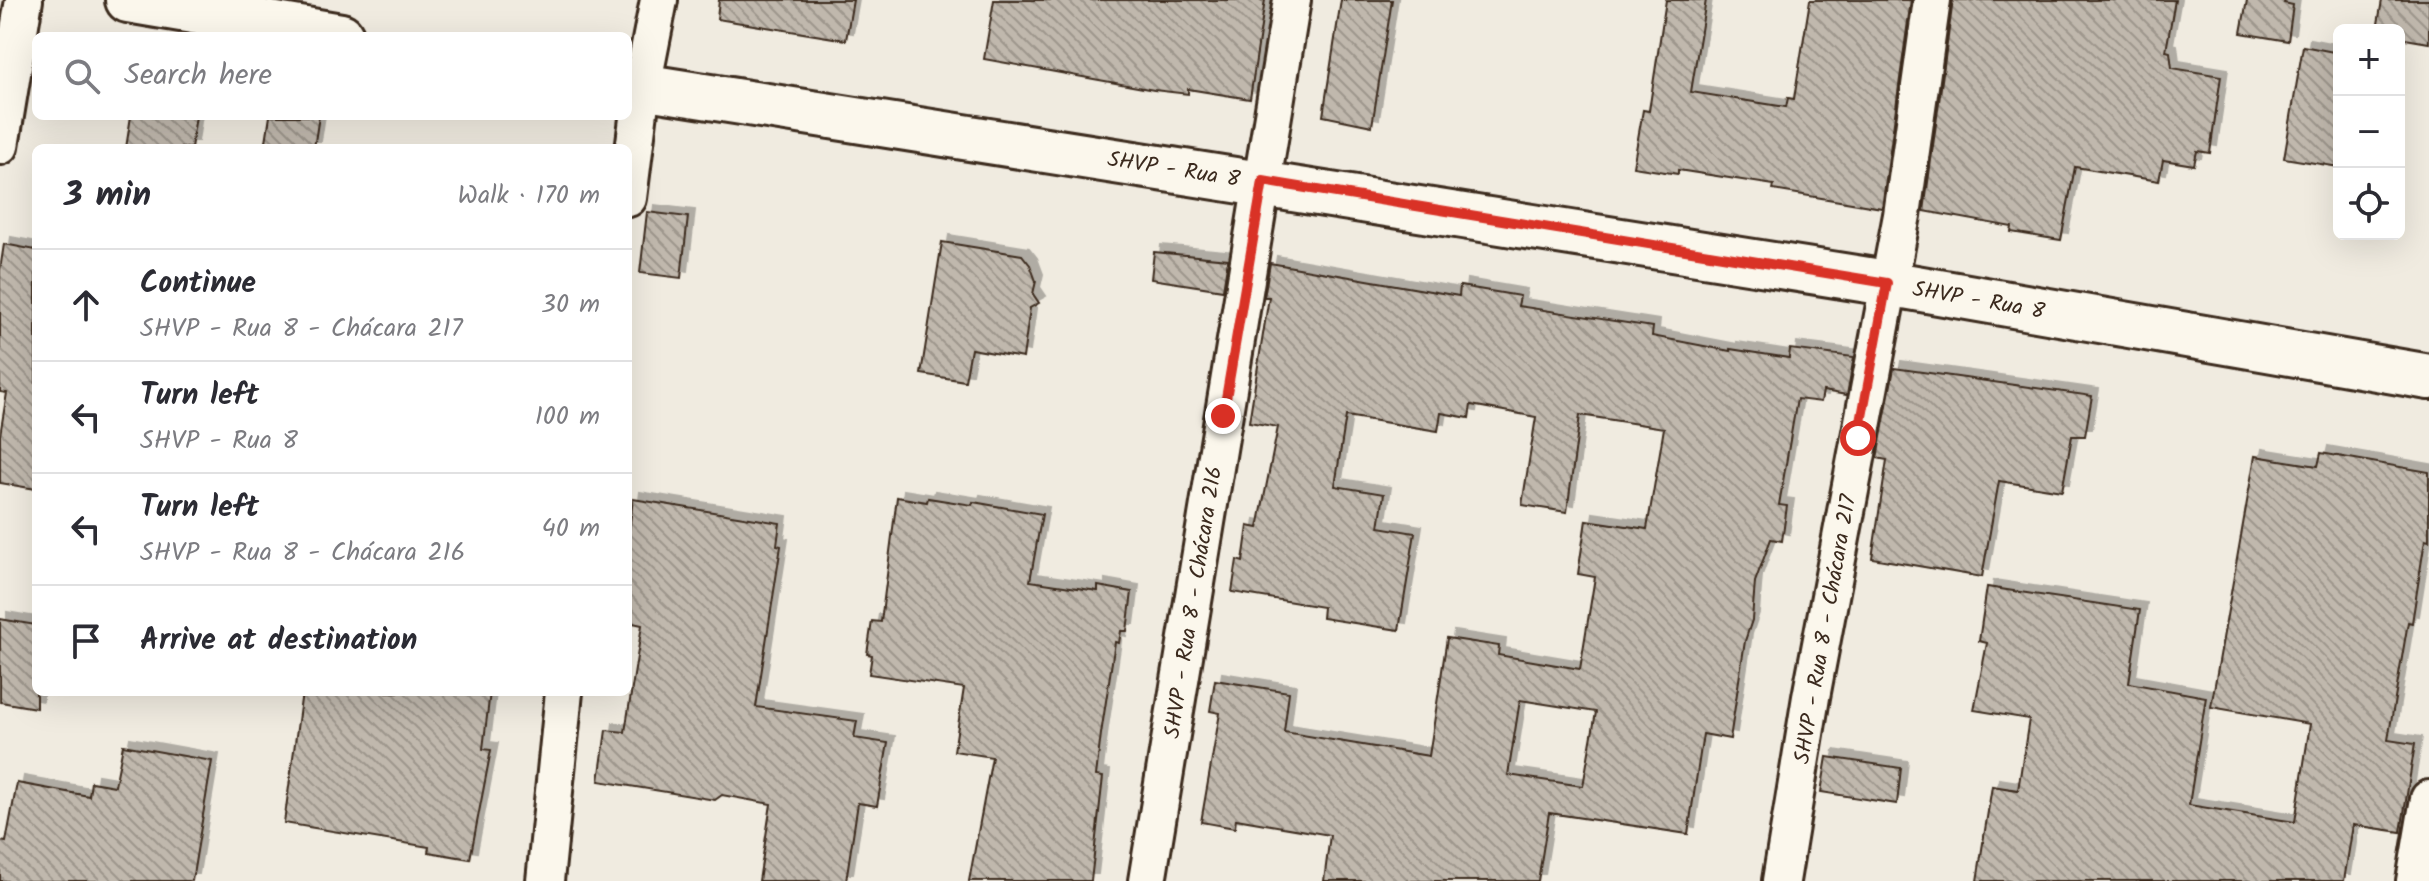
<!DOCTYPE html>
<meta charset="utf-8">
<style>
body{margin:0;font-family:Kalam,sans-serif;background:#f7f7f7;color:#2b2b33}
.controls{position:absolute;right:24px;top:24px;display:grid;overflow:hidden;border-radius:12px;box-shadow:0 8px 32px #0002}
.controls button{width:72px;height:72px;display:grid;place-items:center;padding:0;border:0;border-bottom:2px solid #e1e1e2;background:#fff;color:#2b2b33;font:40px sans-serif}
.stop{position:absolute;width:24px;height:24px;margin:-18px;border:6px solid #d93025;border-radius:50%;background:#fff}
.stop.end{background:#d93025;border-color:#fff;box-shadow:0 2px 8px #0008}
.list{margin:0;padding:0;list-style:none}
h2{display:flex;justify-content:space-between;align-items:center;height:104px;margin:0;padding:0 32px;font-size:34px}
h2 small{font-size:26px;font-weight:400;color:#7c7c81}
.list li{display:grid;grid-template-columns:52px 1fr auto;gap:24px;align-items:center;box-sizing:border-box;height:112px;padding:0 32px;border-top:2px solid #e1e1e2}
.list b{display:block;font-size:30px;white-space:nowrap}
.list p{margin:0;font-size:26px;white-space:nowrap;color:#7c7c81}
.list em{font-size:26px;font-style:normal;color:#7c7c81}
.icon{flex:none;width:44px;height:44px;fill:none;stroke:currentColor;stroke-width:2;stroke-linecap:round;stroke-linejoin:round}
.map{position:relative;flex:none;width:2429px;height:881px;overflow:hidden}
.search{position:absolute;background:#fff;box-shadow:0 8px 32px #0002;left:32px;top:32px;width:600px;height:88px;display:flex;align-items:center;gap:20px;box-sizing:border-box;padding:0 28px;border-radius:12px;color:#7c7c81;font-size:30px}
.panel{position:absolute;background:#fff;box-shadow:0 8px 32px #0002;left:32px;top:144px;width:600px;height:552px;border-radius:12px}
.map>svg:first-child{display:block}
</style>
<div class="map">
<svg width="2429" height="881" viewBox="0 0 2429 881">
<defs>
<pattern id="building-back-hatch" width="6" height="6" patternUnits="userSpaceOnUse" patternTransform="scale(2)"><rect width="6" height="6" fill="#c0b8ad"/><path d="M-1 5l2 2M0 0l6 6M5-1l2 2" fill="none" stroke="#9d968c"/></pattern>
<filter id="shadow"><feDropShadow dx="7" dy="-7" stdDeviation="0" flood-color="#0004"/></filter>
</defs>
<rect width="100%" height="100%" fill="#f0ebe0"/>
<filter id="ink" filterUnits="userSpaceOnUse"><feTurbulence type="fractalNoise" baseFrequency=".0125" numOctaves="2"/><feDisplacementMap in="SourceGraphic" scale="16" xChannelSelector="R" yChannelSelector="G"/><feConvolveMatrix kernelMatrix="1 2 1 2 8 2 1 2 1" color-interpolation-filters="sRGB"/></filter>
<g filter="url(#ink)">
<g fill="url(#building-back-hatch)" stroke="#3b2a1e" stroke-width="2" fill-rule="evenodd" filter="url(#shadow)">
<polygon points="719,0 853,0 846,40 717,19"/>
<polygon points="994,0 1265,0 1250,99 1188,89 1188,94 1154,90 984,59"/>
<polygon points="1341,0 1392,0 1372,126 1323,116"/>
<polygon points="1666,0 1706,0 1691,92 1786,107 1788,98 1794,99 1810,0 1911,0 1882,208 1773,190 1774,185 1678,170 1678,174 1633,167 1643,110 1649,111"/>
<polygon points="1953,0 2175,0 2166,51 2170,52 2172,68 2221,76 2210,153 2197,151 2194,165 2163,160 2159,181 2075,167 2061,240 2011,232 2012,227 1924,211"/>
<polygon points="2247,0 2285,0 2284,3 2293,5 2288,41 2241,33"/>
<polygon points="2382,0 2429,0 2429,43 2399,38 2399,30 2377,30"/>
<polygon points="2303,46 2339,53 2339,167 2284,158"/>
<polygon points="131,116 196,116 191,148 126,148"/>
<polygon points="270,116 319,116 314,148 265,148"/>
<polygon points="647,212 688,217 681,278 640,273"/>
<polygon points="942,242 1022,255 1030,265 1036,281 1033,294 1039,303 1030,308 1023,358 971,349 965,381 921,374"/>
<polygon points="4,244 36,250 36,489 0,483 0,435 7,393 0,392 0,270"/>
<polygon points="1154,252 1228,259 1223,290 1151,279"/>
<path d="M 1270,263 L 1459,296 L 1460,286 L 1520,296 L 1518,306 L 1653,327 L 1652,336 L 1730,351 L 1730,349 L 1789,358 L 1790,349 L 1854,357 L 1847,395 L 1823,391 L 1821,402 L 1797,399 L 1779,505 L 1787,506 L 1782,541 L 1771,539 L 1755,582 L 1752,620 L 1745,641 L 1730,739 L 1703,734 L 1688,834 L 1549,813 L 1538,881 L 1324,881 L 1330,835 L 1236,819 L 1235,828 L 1201,822 L 1220,713 L 1210,711 L 1215,680 L 1289,692 L 1284,732 L 1429,756 L 1447,638 L 1499,646 L 1498,655 L 1580,669 L 1595,577 L 1578,574 L 1586,520 L 1647,529 L 1664,428 L 1580,415 L 1567,512 L 1522,505 L 1536,417 L 1471,405 L 1469,418 L 1441,413 L 1438,431 L 1346,416 L 1335,486 L 1384,494 L 1379,527 L 1415,533 L 1399,630 L 1322,618 L 1323,607 L 1232,592 L 1237,560 L 1243,562 L 1248,526 L 1258,528 L 1278,427 L 1249,422 L 1269,297 L 1264,297 ZM 1520,700 L 1596,712 L 1583,786 L 1508,775 Z"/>
<polygon points="1894,368 2092,396 2085,436 2072,436 2062,491 1999,481 1982,577 1872,558 1887,460 1877,458"/>
<polygon points="2321,453 2429,472 2429,541 2425,540 2412,623 2408,622 2388,740 2415,744 2401,832 2353,825 2344,881 1977,881 1992,786 2018,790 2029,719 1974,710 1987,643 1979,641 1987,587 2140,610 2129,683 2206,697 2189,805 2295,822 2310,724 2211,707 2255,456 2318,466"/>
<polygon points="897,497 927,502 928,498 972,505 973,502 1042,514 1030,581 1098,591 1098,586 1132,592 1127,631 1121,631 1119,643 1115,642 1101,734 1096,776 1103,777 1091,881 969,881 992,757 954,751 964,688 869,674 872,655 867,654 872,621 881,622"/>
<polygon points="633,499 780,523 777,545 781,546 756,707 857,721 854,738 888,743 877,806 858,803 846,881 759,881 771,804 722,795 715,800 599,781 606,730 625,732 642,625 628,622 628,539"/>
<polygon points="0,619 36,625 36,708 0,702"/>
<polygon points="302,692 490,692 483,749 491,750 470,859 428,852 429,847 284,823"/>
<polygon points="123,745 212,761 192,881 0,881 0,841 6,842 17,783 89,796 91,782 115,786"/>
<polygon points="1827,757 1901,768 1897,804 1821,792"/>
</g>
<g fill="none" stroke-linecap="round" stroke-linejoin="round">
<g stroke="#3b2a1e" stroke-width="42">
<g id="minor">
<polyline points="0,146 24,0"/>
<polyline points="628,198 642,87 659,0"/>
<polyline points="545,881 564,692"/>
<polyline points="1147,881 1292,0"/>
<polyline points="1781,881 1811,697 1902,215 1932,0"/>
<polyline points="2415,881 2429,799"/>
</g>
</g>
<g stroke="#3b2a1e" stroke-width="50">
<g id="tertiary">
<polyline points="128,0 341,36"/>
<polyline points="628,84 1887,283 2429,377"/>
</g>
</g>
<use href="#minor" stroke="#fbf7ec" stroke-width="36"/>
<use href="#tertiary" stroke="#fbf7ec" stroke-width="44"/>
</g>
</g>
<g fill="none" stroke-linecap="round" stroke-linejoin="round" filter="url(#ink)">
<polyline stroke="#d93025" stroke-width="10" points="1223,416 1263,181 1887,283 1858,438"/>
</g>
<g text-anchor="middle" stroke-width="6" stroke-linejoin="round" paint-order="stroke">
<g font-size="22" fill="#3b2a1e" stroke="#fbf7ec">
<text transform="translate(1174 168) rotate(9)" y="8">SHVP - Rua 8</text>
<text transform="translate(1979 299) rotate(10)" y="8">SHVP - Rua 8</text>
<text transform="translate(1192 602) rotate(-81)" y="8">SHVP - Rua 8 - Chácara 216</text>
<text transform="translate(1824 629) rotate(-80)" y="8">SHVP - Rua 8 - Chácara 217</text>
</g>
</g>
</svg>
<div class="controls">
<button>+</button>
<button>−</button>
<button><svg class="icon" aria-label="locate" viewBox="0 0 24 24"><circle cx="12" cy="12" r="6"/><path d="M12 2v4M12 18v4M2 12h4M18 12h4"/></svg></button>
</div>
<div class="stop" style="left:1858px;top:438px"></div>
<div class="stop end" style="left:1223px;top:416px"></div>
<div class="search"><svg class="icon" aria-label="search" viewBox="0 0 24 24"><circle cx="10" cy="10" r="6"/><path d="M15 15l6 6"/></svg>Search here</div>
<section class="panel">
<h2>3 min<small>Walk · 170 m</small></h2>
<ul class="list">
<li><svg class="icon" aria-label="ahead" viewBox="0 0 24 24"><path d="M12 20V5M6 11l6-6 6 6"/></svg><div><b>Continue</b><p>SHVP - Rua 8 - Chácara 217</p></div><em>30 m</em></li>
<li><svg class="icon" aria-label="left" viewBox="0 0 24 24"><path d="M17 20v-9H6M10 6l-5 5 5 5"/></svg><div><b>Turn left</b><p>SHVP - Rua 8</p></div><em>100 m</em></li>
<li><svg class="icon" aria-label="left" viewBox="0 0 24 24"><path d="M17 20v-9H6M10 6l-5 5 5 5"/></svg><div><b>Turn left</b><p>SHVP - Rua 8 - Chácara 216</p></div><em>40 m</em></li>
<li><svg class="icon" aria-label="arrive" viewBox="0 0 24 24"><path d="M6 21V4h12l-3 4 3 4H6"/></svg><div><b>Arrive at destination</b></div></li>
</ul>
</section>
</div>
